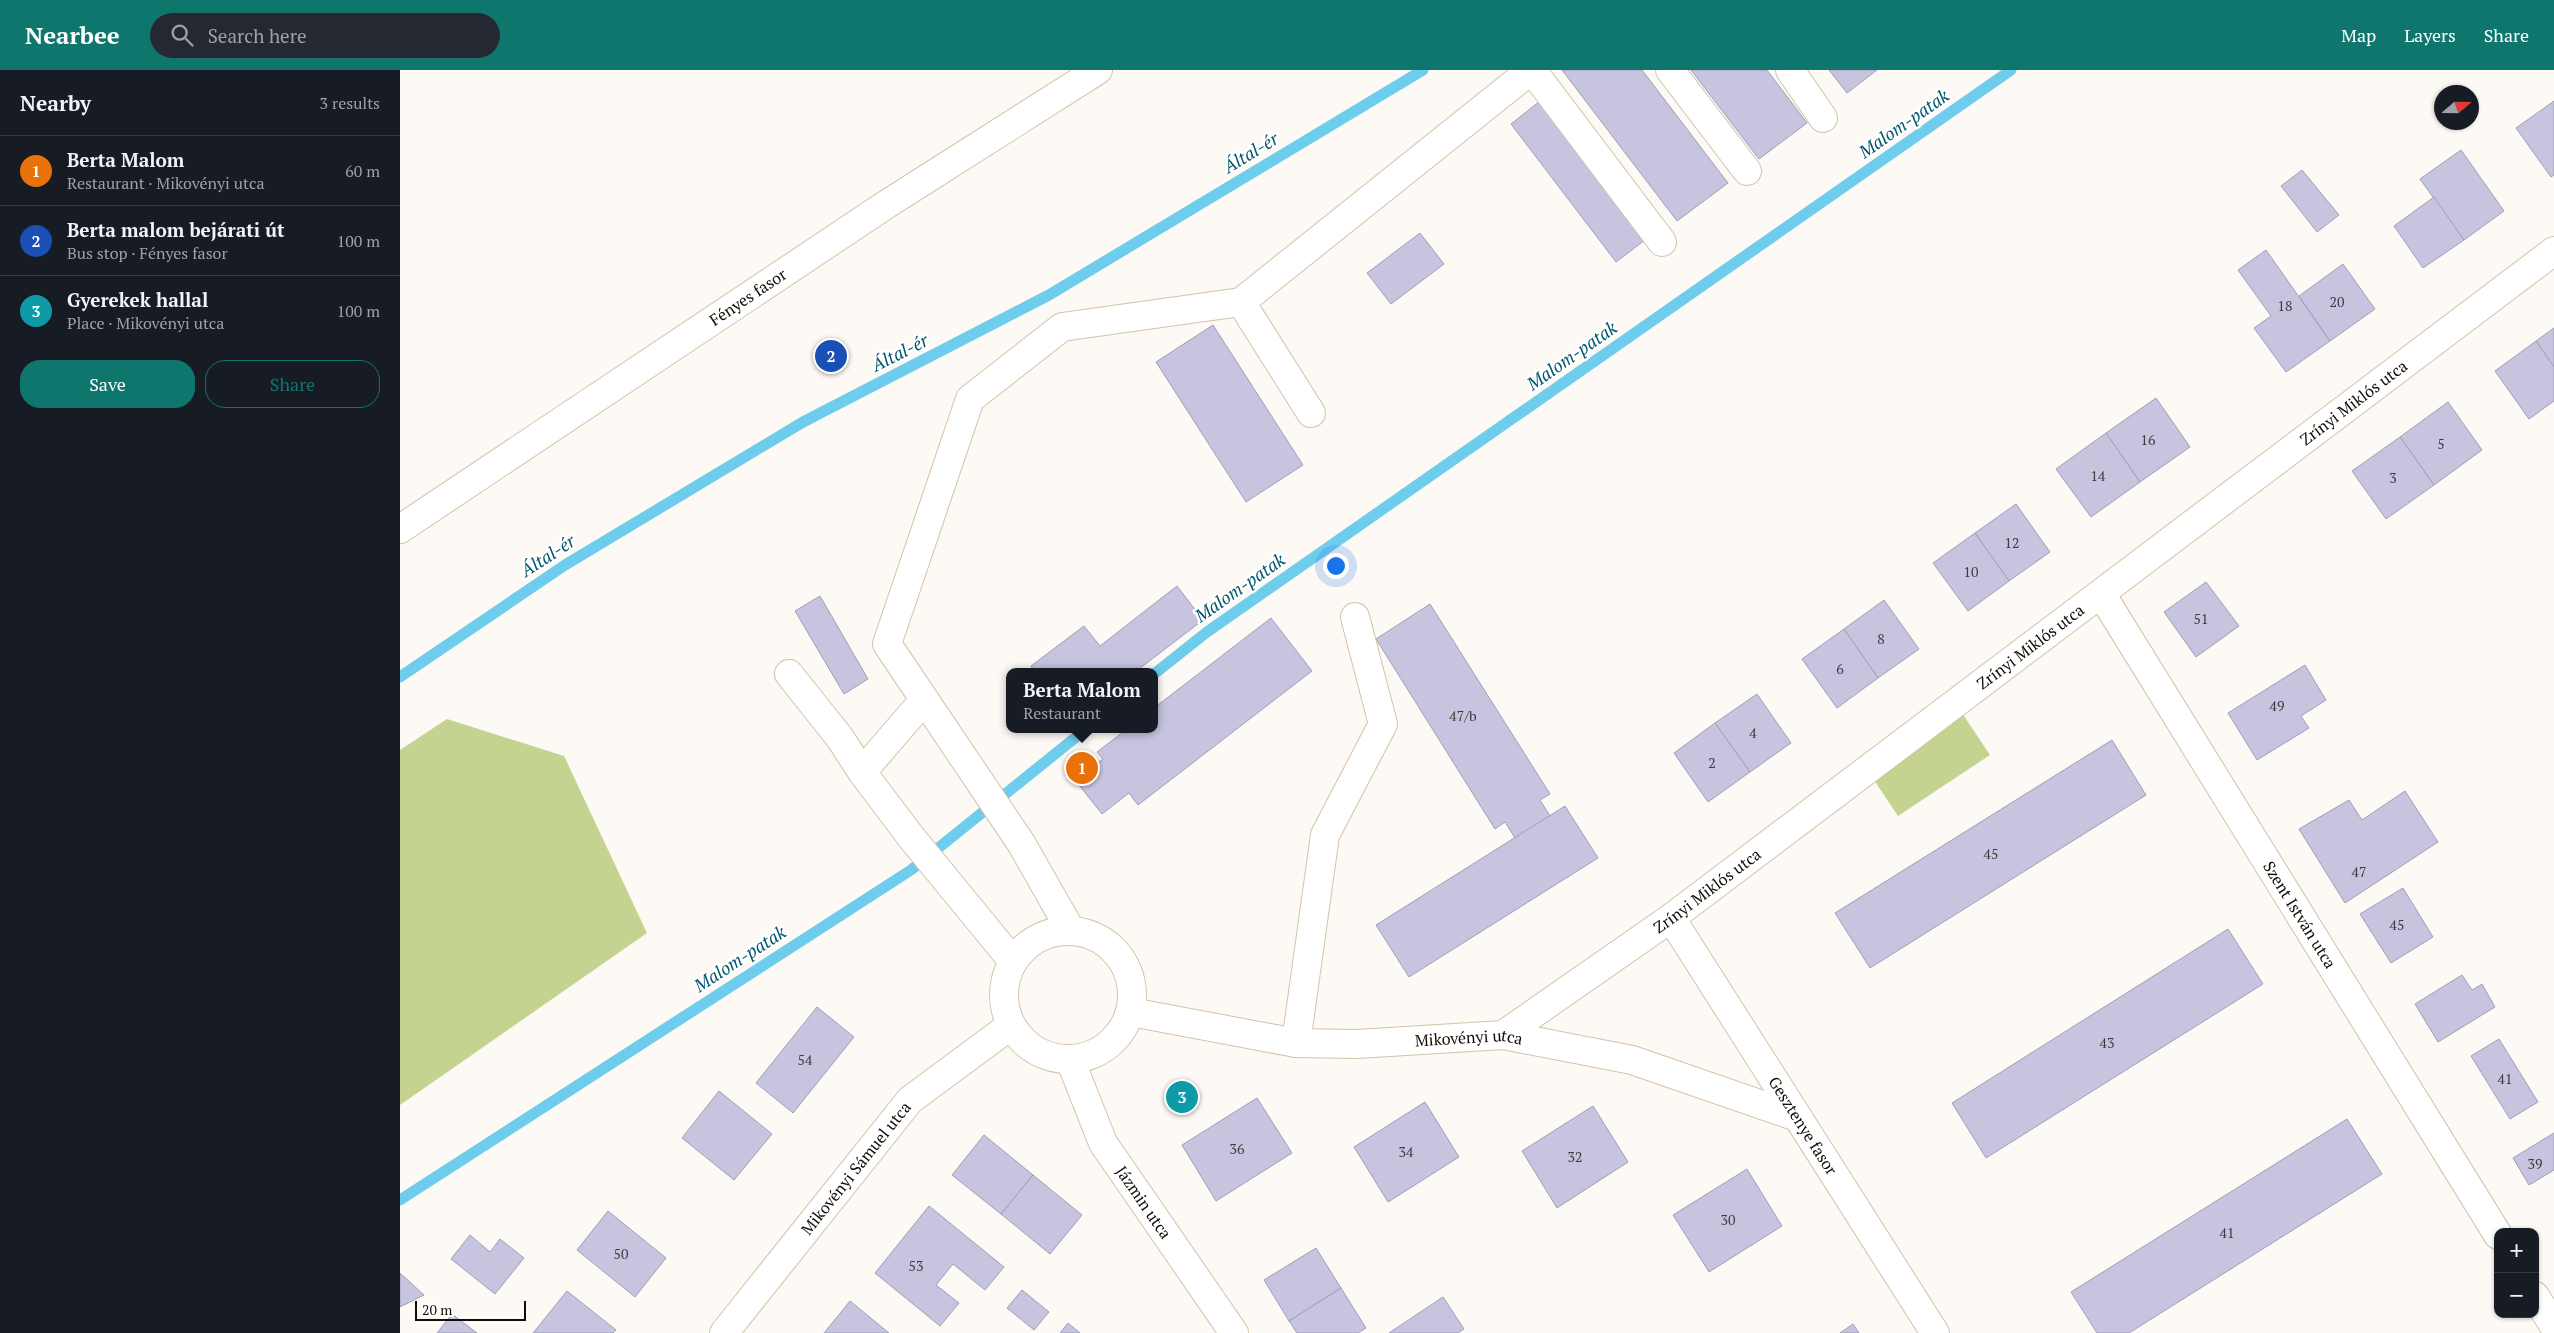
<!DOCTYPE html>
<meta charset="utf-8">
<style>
body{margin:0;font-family:"PT Serif",serif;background:#242831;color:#f1f3f6}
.controls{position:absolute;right:15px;bottom:15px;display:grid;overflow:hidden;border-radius:10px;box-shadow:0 1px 4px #0004}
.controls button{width:45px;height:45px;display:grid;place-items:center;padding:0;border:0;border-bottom:1px solid #363941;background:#171b24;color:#f1f3f6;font:25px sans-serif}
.compass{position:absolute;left:2034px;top:15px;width:45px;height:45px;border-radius:50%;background:#171b24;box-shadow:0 1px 4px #0004;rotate:70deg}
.scale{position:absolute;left:15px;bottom:12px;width:111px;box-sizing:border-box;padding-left:5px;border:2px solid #120d05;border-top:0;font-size:14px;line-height:18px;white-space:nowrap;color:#120d05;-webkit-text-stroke:4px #fff;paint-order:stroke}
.you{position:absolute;left:935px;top:495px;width:18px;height:18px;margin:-12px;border:4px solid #fff;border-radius:50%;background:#1a73e8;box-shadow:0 0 0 8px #1a73e833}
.badge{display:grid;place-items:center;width:32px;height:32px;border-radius:50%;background:#0f766e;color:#fff;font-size:16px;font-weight:700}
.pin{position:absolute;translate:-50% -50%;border:2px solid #fff;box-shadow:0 1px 5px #0006}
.popup{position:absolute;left:606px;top:598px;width:152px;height:65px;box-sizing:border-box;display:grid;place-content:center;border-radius:10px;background:#171b24;filter:drop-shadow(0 1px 4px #0005);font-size:16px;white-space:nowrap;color:#9ea1a6}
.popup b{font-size:19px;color:#f1f3f6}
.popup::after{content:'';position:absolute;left:50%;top:100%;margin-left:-10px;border:10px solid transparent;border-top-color:#171b24}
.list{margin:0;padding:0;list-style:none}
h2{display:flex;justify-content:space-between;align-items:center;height:65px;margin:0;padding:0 20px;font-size:21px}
h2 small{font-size:16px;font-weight:400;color:#9ea1a6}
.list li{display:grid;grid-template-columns:32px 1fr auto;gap:15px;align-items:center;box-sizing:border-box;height:70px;padding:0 20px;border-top:1px solid #363941}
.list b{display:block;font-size:19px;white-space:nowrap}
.list p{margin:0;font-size:16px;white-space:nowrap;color:#9ea1a6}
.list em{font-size:16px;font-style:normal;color:#9ea1a6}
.actions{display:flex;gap:10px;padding:15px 20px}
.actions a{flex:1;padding:11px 0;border:1px solid #0f766e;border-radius:20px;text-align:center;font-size:18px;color:#0f766e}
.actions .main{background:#0f766e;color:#fff}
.icon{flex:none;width:28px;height:28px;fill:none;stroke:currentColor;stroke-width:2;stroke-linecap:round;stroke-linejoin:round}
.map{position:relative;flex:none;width:2154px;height:1263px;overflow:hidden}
header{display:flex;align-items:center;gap:30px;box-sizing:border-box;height:70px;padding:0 25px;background:#0f766e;color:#fff}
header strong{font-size:24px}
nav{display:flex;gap:28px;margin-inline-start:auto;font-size:18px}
.search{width:350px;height:45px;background:#242831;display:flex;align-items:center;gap:12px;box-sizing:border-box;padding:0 18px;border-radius:28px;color:#9ea1a6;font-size:19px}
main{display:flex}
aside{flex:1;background:#171b24}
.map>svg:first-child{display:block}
</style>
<header>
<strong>Nearbee</strong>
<div class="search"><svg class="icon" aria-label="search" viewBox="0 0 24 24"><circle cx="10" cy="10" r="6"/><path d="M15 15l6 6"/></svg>Search here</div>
<nav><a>Map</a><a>Layers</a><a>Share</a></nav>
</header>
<main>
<aside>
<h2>Nearby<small>3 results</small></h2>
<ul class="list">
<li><span class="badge" style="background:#e8710a">1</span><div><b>Berta Malom</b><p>Restaurant · Mikovényi utca</p></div><em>60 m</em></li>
<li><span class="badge" style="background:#1a4fb4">2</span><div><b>Berta malom bejárati út</b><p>Bus stop · Fényes fasor</p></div><em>100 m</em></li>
<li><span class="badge" style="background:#0f9aa8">3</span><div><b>Gyerekek hallal</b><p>Place · Mikovényi utca</p></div><em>100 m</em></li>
</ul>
<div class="actions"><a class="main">Save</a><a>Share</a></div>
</aside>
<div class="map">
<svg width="2154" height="1263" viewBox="0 0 2154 1263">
<rect width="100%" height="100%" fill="#fdf9f4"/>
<g fill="#c5d391">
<polygon points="1562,643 1590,685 1498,746 1470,704"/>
<polygon points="47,649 164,686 247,863 0,1035 0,680"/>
</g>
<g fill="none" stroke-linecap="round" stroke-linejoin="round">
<g stroke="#6ecced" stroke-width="11">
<polyline points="754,604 807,562 1611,0"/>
<polyline points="0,607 165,495 403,352 649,225 1023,0"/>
<polyline points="0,1130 511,800 686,659"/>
</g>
</g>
<g fill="#c7c4e0" stroke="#a09eb9">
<polygon points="1162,0 1242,0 1328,113 1277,151"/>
<polygon points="1291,0 1367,0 1407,53 1359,89"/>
<polygon points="1429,0 1477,0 1447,23"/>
<polygon points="1140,31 1245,170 1216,192 1111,54"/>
<polygon points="2154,31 2154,105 2151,107 2116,58"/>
<polygon points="2061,80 2104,141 2064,170 2020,109"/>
<polygon points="1902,100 1939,145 1917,162 1881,116"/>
<polygon points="2034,127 2064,170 2023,198 1994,156"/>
<polygon points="1020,163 1044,194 991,234 967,203"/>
<polygon points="1866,180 1930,271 1886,302 1854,258 1871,246 1838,200"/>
<polygon points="1943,194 1975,239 1930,271 1899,226"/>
<polygon points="813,255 903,395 846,432 756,292"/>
<polygon points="2154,258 2154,297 2136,271"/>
<polygon points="2136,271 2154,297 2154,331 2129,349 2095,301"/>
<polygon points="1756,328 1790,377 1740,412 1706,363"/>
<polygon points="2048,332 2082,380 2034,415 2000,367"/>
<polygon points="1706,363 1740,412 1691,447 1656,399"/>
<polygon points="2000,367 2034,415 1986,449 1952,401"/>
<polygon points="1616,434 1650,482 1609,511 1575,463"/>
<polygon points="1575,463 1609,511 1568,541 1533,493"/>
<polygon points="1806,512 1839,556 1796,587 1764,542"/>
<polygon points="777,516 803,550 735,602 635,602 631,596 684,556 700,576"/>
<polygon points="420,526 468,609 444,624 395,541"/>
<polygon points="1484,530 1519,579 1478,608 1444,559"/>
<polygon points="1030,534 1150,724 1140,730 1150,746 1115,768 1105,752 1095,759 976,569"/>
<polygon points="871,548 912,601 738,735 729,723 702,744 675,710 703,689 697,682 727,659 754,659 754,638"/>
<polygon points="1444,559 1478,608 1437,638 1402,589"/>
<polygon points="1905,595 1926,630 1901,646 1909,658 1857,690 1828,643"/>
<polygon points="1357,624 1391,673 1350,702 1315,653"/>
<polygon points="1315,653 1350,702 1308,732 1274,683"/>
<polygon points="1712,670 1746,725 1470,898 1435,843"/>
<polygon points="2005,721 2038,772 1945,833 1899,759 1949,730 1962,750"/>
<polygon points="1165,736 1198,788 1009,907 976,855"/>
<polygon points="2003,818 2033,867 1991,893 1960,844"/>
<polygon points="1828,859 1863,914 1586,1088 1552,1033"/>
<polygon points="2062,905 2072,920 2082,914 2095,937 2038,972 2015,934"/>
<polygon points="417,937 454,967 393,1043 356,1013"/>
<polygon points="2099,969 2138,1032 2110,1049 2071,986"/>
<polygon points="319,1021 372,1064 334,1110 282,1068"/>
<polygon points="857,1028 892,1083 816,1131 782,1075"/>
<polygon points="1025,1032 1059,1087 988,1132 954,1077"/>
<polygon points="1193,1036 1228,1092 1157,1138 1122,1081"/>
<polygon points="1947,1049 1982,1104 1729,1263 1697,1263 1671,1222"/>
<polygon points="2154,1063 2154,1100 2129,1115 2113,1088"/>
<polygon points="584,1065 633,1105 601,1144 552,1105"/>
<polygon points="1347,1099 1382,1156 1309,1202 1273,1145"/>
<polygon points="633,1105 682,1145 650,1184 601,1144"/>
<polygon points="529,1136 604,1197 585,1220 553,1194 536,1215 559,1233 540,1256 475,1203"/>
<polygon points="208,1141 266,1188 235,1227 177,1180"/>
<polygon points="70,1165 90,1182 100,1169 124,1188 95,1224 51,1189"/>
<polygon points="916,1178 941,1218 889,1251 864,1210"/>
<polygon points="0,1203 24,1225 0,1237"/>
<polygon points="941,1218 966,1258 958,1263 897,1263 889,1251"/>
<polygon points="622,1220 649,1242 634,1260 607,1238"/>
<polygon points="167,1221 216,1260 213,1263 133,1263"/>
<polygon points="1043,1227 1064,1259 1058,1263 989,1263"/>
<polygon points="450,1231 489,1263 424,1263"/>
<polygon points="52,1244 77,1263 37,1263"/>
<polygon points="668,1253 680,1263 660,1263"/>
<polygon points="1453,1254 1459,1263 1440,1263"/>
</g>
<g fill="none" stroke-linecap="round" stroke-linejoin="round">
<g stroke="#d3c3a9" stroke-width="30">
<g id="minor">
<polyline points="1132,0 1262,172"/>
<polyline points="1270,0 1347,101"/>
<polyline points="1390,0 1423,48"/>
<polyline points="911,343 841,232 1131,0"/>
<path id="s1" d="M 0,459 L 487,134 L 698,0"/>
<path id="s2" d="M 1702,525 L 2098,1165"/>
<polyline points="389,604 440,668 462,702 511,767 612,890"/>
<polyline points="462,702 524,630"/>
<path id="s3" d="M 1271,848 L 1535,1263"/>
<polyline points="670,859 621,773 487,574 570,329 662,257 841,232"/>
<circle cx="668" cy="925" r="64"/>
<path id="s4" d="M 731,942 L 896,973 L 957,974 L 1103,965 L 1232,990 L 1397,1047"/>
<path id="s5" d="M 1103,965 L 1271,848 L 2154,181"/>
<polyline points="896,973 925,765 983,654 955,547"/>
<path id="s6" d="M 671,992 L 703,1073 L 834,1263"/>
<polyline points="2135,1226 2154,1256"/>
<path id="s7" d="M 324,1263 L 510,1030 L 610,956"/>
</g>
</g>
<use href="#minor" stroke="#fff" stroke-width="28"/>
</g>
<g text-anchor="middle" stroke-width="5" stroke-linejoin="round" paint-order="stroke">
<g font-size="14" fill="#3f3b3c">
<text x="1937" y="237">20</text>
<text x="1885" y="241">18</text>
<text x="1748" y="375">16</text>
<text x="2041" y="379">5</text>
<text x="1698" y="411">14</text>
<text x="1993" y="413">3</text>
<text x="1612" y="478">12</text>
<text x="1571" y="507">10</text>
<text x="1801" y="554">51</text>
<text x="1481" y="574">8</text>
<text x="1440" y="604">6</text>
<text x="1877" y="641">49</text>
<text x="1063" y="651">47/b</text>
<text x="1353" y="668">4</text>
<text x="1312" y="698">2</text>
<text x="1591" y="789">45</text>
<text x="1959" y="807">47</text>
<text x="1997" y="860">45</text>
<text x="1707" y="978">43</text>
<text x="405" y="995">54</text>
<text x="2105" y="1014">41</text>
<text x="837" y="1084">36</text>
<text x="1006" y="1087">34</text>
<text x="1175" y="1092">32</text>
<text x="2135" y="1099">39</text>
<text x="1328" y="1155">30</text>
<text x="1827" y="1168">41</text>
<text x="221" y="1189">50</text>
<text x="516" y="1201">53</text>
</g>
<g font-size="16" fill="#120d05" stroke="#fff">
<text dy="6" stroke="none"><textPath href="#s1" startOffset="418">Fényes fasor</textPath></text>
<text dy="6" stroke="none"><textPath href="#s5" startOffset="1060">Zrínyi Miklós utca</textPath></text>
<text dy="6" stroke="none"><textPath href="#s5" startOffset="655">Zrínyi Miklós utca</textPath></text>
<text dy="6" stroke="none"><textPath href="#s5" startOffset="250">Zrínyi Miklós utca</textPath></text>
<text dy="6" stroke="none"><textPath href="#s2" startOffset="376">Szent István utca</textPath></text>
<text dy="6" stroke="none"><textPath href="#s4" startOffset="341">Mikovényi utca</textPath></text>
<text dy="6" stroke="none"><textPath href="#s3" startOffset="246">Gesztenye fasor</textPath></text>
<text dy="6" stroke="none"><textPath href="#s7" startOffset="211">Mikovényi Sámuel utca</textPath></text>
<text dy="6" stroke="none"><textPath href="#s6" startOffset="159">Jázmin utca</textPath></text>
</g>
<g font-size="18" font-style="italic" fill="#01576d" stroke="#fff">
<text transform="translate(1504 54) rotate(-35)" y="6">Malom-patak</text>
<text transform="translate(851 83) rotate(-31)" y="6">Által-ér</text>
<text transform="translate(500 283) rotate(-27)" y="6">Által-ér</text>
<text transform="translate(1172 286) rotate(-35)" y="6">Malom-patak</text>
<text transform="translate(148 486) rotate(-33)" y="6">Által-ér</text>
<text transform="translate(840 518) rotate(-35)" y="6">Malom-patak</text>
<text transform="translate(340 889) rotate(-33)" y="6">Malom-patak</text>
</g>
</g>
</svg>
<div class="controls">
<button>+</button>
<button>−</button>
</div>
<svg class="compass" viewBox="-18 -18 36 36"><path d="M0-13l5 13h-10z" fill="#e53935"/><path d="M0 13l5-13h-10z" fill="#9ea1a6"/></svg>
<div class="scale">20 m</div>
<div class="you"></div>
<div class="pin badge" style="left:682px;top:698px;background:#e8710a">1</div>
<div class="popup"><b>Berta Malom</b>Restaurant</div>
<div class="pin badge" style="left:431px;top:286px;background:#1a4fb4">2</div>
<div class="pin badge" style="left:782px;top:1027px;background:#0f9aa8">3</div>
</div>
</main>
